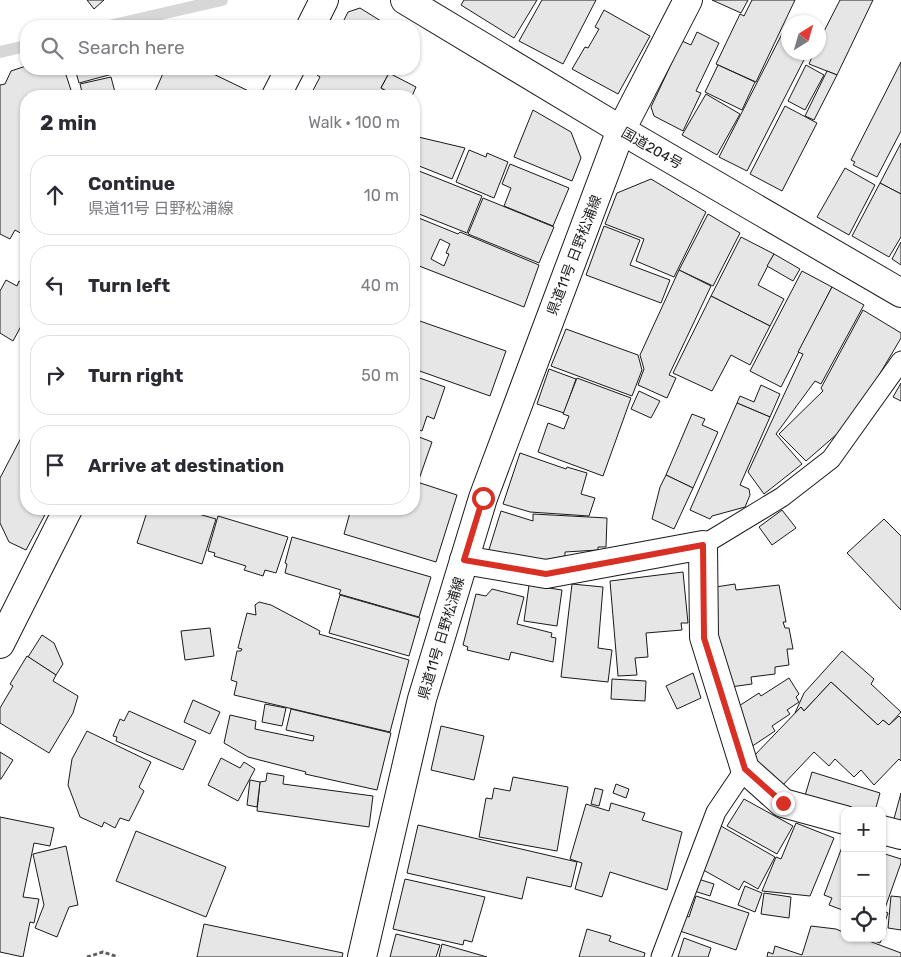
<!DOCTYPE html>
<meta charset="utf-8">
<style>
body{margin:0;font-family:Rubik,"Noto Sans JP",sans-serif;background:#f2f2f3;color:#2b2b33}
.controls{position:absolute;right:15px;bottom:15px;display:grid;overflow:hidden;border-radius:10px;box-shadow:0 1px 4px #0004}
.controls button{width:45px;height:45px;display:grid;place-items:center;padding:0;border:0;border-bottom:1px solid #e1e1e2;background:#fff;color:#2b2b33;font:25px sans-serif}
.compass{position:absolute;left:781px;top:15px;width:45px;height:45px;border-radius:50%;background:#fff;box-shadow:0 1px 4px #0004;rotate:37deg}
.stop{position:absolute;width:15px;height:15px;margin:-11px;border:4px solid #d93025;border-radius:50%;background:#fff}
.stop.end{background:#d93025;border-color:#fff;box-shadow:0 1px 5px #0008}
.list{margin:0;padding:0;list-style:none}
h2{display:flex;justify-content:space-between;align-items:center;height:65px;margin:0;padding:0 20px;font-size:21px}
h2 small{font-size:16px;font-weight:400;color:#7c7c81}
.list li{display:grid;grid-template-columns:32px 1fr auto;gap:15px;align-items:center;box-sizing:border-box;height:80px;margin:0 10px 10px;padding:0 10px;border:1px solid #e1e1e2;border-radius:20px}
.list b{display:block;font-size:19px;white-space:nowrap}
.list p{margin:0;font-size:16px;white-space:nowrap;color:#7c7c81}
.list em{font-size:16px;font-style:normal;color:#7c7c81}
.icon{flex:none;width:28px;height:28px;fill:none;stroke:currentColor;stroke-width:2;stroke-linecap:round;stroke-linejoin:round}
.map{position:relative;flex:none;width:901px;height:957px;overflow:hidden}
.search{position:absolute;background:#fff;box-shadow:0 1px 4px #0004;left:20px;top:20px;width:400px;height:55px;display:flex;align-items:center;gap:12px;box-sizing:border-box;padding:0 18px;border-radius:20px;color:#7c7c81;font-size:19px}
.panel{position:absolute;background:#fff;box-shadow:0 1px 4px #0004;left:20px;top:90px;width:400px;height:425px;border-radius:20px}
.map>svg:first-child{display:block}
</style>
<div class="map">
<svg width="901" height="957" viewBox="0 0 901 957">
<rect width="100%" height="100%" fill="#fff"/>
<g fill="none" stroke-linecap="round" stroke-linejoin="round">
<g stroke="#d7d7d7" stroke-width="12">
<polyline points="109,26 222,0"/>
<polyline points="0,52 26,46"/>
</g>
</g>
<g fill="#e6e6e6" stroke="#1a1a1a" fill-rule="evenodd">
<polygon points="87,0 104,0 94,9"/>
<polygon points="464,0 537,0 514,38 461,5"/>
<polygon points="542,0 596,0 563,64 519,41"/>
<polygon points="712,0 748,0 741,13"/>
<polygon points="752,0 795,0 756,82 716,64 740,14 744,16"/>
<polygon points="840,0 873,0 837,75 809,64 814,52 818,52 818,43"/>
<polygon points="360,8 389,26 341,26 348,12"/>
<polygon points="604,10 650,36 618,94 572,69 585,47 588,48 599,29 595,27"/>
<polygon points="785,28 788,29 788,52 808,52 747,171 719,157"/>
<polygon points="697,32 719,43 696,91 701,93 683,131 654,116 651,107 682,41 691,45"/>
<polygon points="901,62 901,131 877,177 853,165 855,162 851,160"/>
<polygon points="718,65 755,82 742,110 705,92"/>
<polygon points="806,65 824,75 805,110 788,101"/>
<polygon points="26,66 26,69 64,69 73,96 26,96 26,236 15,230 10,239 0,234 0,85 5,84 11,71"/>
<polygon points="75,69 119,69 120,72 79,83"/>
<polygon points="165,69 203,69 259,96 153,96"/>
<polygon points="320,69 391,69 381,88 396,96 310,96 320,77 317,75"/>
<polygon points="827,71 837,75 814,120 805,116"/>
<polygon points="389,73 416,87 412,96 396,96 381,88"/>
<polygon points="111,77 116,96 83,96 80,84"/>
<polygon points="706,94 740,114 717,155 682,135"/>
<polygon points="785,106 817,123 782,191 750,174"/>
<polygon points="533,110 571,132 581,158 572,181 514,157"/>
<polygon points="414,136 465,148 452,179 414,164"/>
<polygon points="901,143 901,194 880,183"/>
<polygon points="469,150 486,157 487,153 508,162 494,198 456,182"/>
<polygon points="510,164 569,188 553,226 504,206 511,188 502,184"/>
<polygon points="845,168 875,185 849,235 817,217"/>
<polygon points="414,169 482,196 467,233 414,212"/>
<polygon points="651,179 706,212 674,277 636,261 644,239 605,224 617,193"/>
<polygon points="880,183 901,194 901,237 889,257 852,236"/>
<polygon points="483,198 554,227 539,263 468,234"/>
<polygon points="708,214 740,233 713,286 679,270"/>
<path d="M 414,216 L 458,234 L 460,232 L 539,265 L 524,307 L 414,264 ZM 440,239 L 450,244 L 446,253 L 449,254 L 444,266 L 431,259 Z"/>
<polygon points="604,226 640,240 630,265 670,280 661,303 586,275"/>
<polygon points="741,237 774,254 758,285 784,299 770,326 711,296"/>
<polygon points="901,242 901,265 892,259"/>
<polygon points="774,254 800,269 793,281 767,266"/>
<polygon points="679,270 711,286 669,375 676,378 667,398 638,385 644,369 640,355"/>
<polygon points="802,271 832,287 781,387 750,371"/>
<polygon points="6,280 17,286 19,281 26,285 26,317 13,341 0,333 0,291"/>
<polygon points="832,287 864,305 821,384 815,381 776,434 802,464 764,494 748,472 803,354 798,352"/>
<polygon points="711,296 770,326 750,365 731,355 712,391 673,373"/>
<polygon points="863,310 901,333 901,338 852,421 806,461 779,434 823,391 821,388"/>
<polygon points="414,319 506,351 490,396 414,369"/>
<polygon points="566,329 638,355 642,370 632,396 551,366"/>
<polygon points="549,369 576,379 564,413 537,404"/>
<polygon points="414,376 445,387 434,419 427,416 422,431 414,428"/>
<polygon points="577,378 631,398 603,476 538,452 548,423 564,429 569,416 563,414"/>
<polygon points="901,383 901,401 893,397"/>
<polygon points="761,385 780,394 770,417 737,403 740,396 754,402"/>
<polygon points="639,391 660,401 651,418 631,409"/>
<polygon points="737,403 770,417 740,485 749,489 750,495 745,507 712,516 710,519 690,510"/>
<polygon points="692,414 705,419 702,425 718,432 693,488 666,475"/>
<polygon points="414,435 432,442 418,482 414,480"/>
<polygon points="22,436 26,439 26,509 48,509 26,550 9,542 0,523 0,478"/>
<polygon points="520,453 566,469 567,467 587,473 581,494 595,498 589,516 530,512 503,504"/>
<polygon points="666,475 693,488 674,529 652,519 660,487"/>
<polygon points="414,481 457,495 436,562 344,534 351,509 414,509"/>
<polygon points="148,509 181,509 216,519 202,564 137,543"/>
<polygon points="782,510 796,528 772,545 759,527"/>
<polygon points="501,511 533,521 533,514 607,518 606,547 598,547 598,550 565,552 565,556 514,566 487,556"/>
<polygon points="218,516 288,537 276,573 265,570 263,576 244,570 246,566 214,556 215,553 208,551"/>
<polygon points="884,519 901,536 901,610 847,553"/>
<polygon points="292,537 431,577 419,617 339,594 341,590 285,573 287,564 285,563"/>
<polygon points="683,572 688,623 681,623 682,630 646,633 648,657 635,658 637,675 618,676 610,581"/>
<polygon points="572,584 603,587 598,648 612,650 608,682 561,677"/>
<polygon points="735,584 736,590 779,585 786,622 783,622 785,628 789,628 793,649 787,649 789,665 775,667 775,674 751,677 752,684 723,688 709,588"/>
<polygon points="529,585 562,590 557,626 524,621"/>
<polygon points="492,589 524,597 517,624 552,633 551,637 556,638 553,662 511,652 509,660 467,650 468,647 463,645 476,594 486,596"/>
<polygon points="340,595 420,618 409,656 329,633"/>
<polygon points="259,602 271,605 320,631 319,634 409,660 390,732 234,695 237,682 231,680 237,651 241,651 242,649 238,648 247,613 256,615 255,605"/>
<polygon points="210,628 214,656 185,660 181,631"/>
<polygon points="42,635 54,643 63,664 56,675 28,657"/>
<polygon points="842,651 874,679 871,684 901,712 889,725 883,720 878,725 831,682 804,711 801,707 795,713 804,693"/>
<polygon points="27,656 56,675 53,681 78,696 73,713 49,753 0,723 0,708 13,686 10,684"/>
<polygon points="693,673 701,698 677,709 666,686"/>
<polygon points="789,678 799,694 796,697 799,702 787,710 790,714 772,726 775,731 751,747 728,713 759,693 761,696"/>
<polygon points="612,679 646,681 645,701 611,699"/>
<polygon points="831,682 878,725 883,720 889,725 899,716 901,718 901,761 899,759 874,785 861,770 854,777 835,759 829,766 814,752 781,787 751,759 801,707 804,711"/>
<polygon points="193,700 220,712 210,734 184,722"/>
<polygon points="265,704 286,708 282,726 262,722"/>
<polygon points="291,709 391,733 377,790 305,774 306,772 248,757 224,743 230,715 256,721 255,729 313,741 314,736 286,730"/>
<polygon points="129,711 196,741 183,770 116,741 117,737 113,736 120,719 124,721"/>
<polygon points="441,726 484,736 474,780 431,770"/>
<polygon points="87,731 151,762 139,787 144,791 129,821 120,818 115,828 104,822 102,827 80,817 68,785 72,759"/>
<polygon points="0,752 13,760 1,779 0,779"/>
<polygon points="221,758 240,768 244,762 255,769 238,801 208,785"/>
<polygon points="812,772 880,793 875,811 845,811 804,799"/>
<polygon points="267,773 284,776 283,784 373,796 369,827 257,811 260,782 266,781"/>
<polygon points="513,777 568,787 557,851 479,837 486,798 492,799 494,788 510,791"/>
<polygon points="250,780 260,782 257,807 247,805"/>
<polygon points="616,784 629,789 626,798 613,793"/>
<polygon points="595,788 603,790 599,806 591,804"/>
<polygon points="901,793 901,828 892,826"/>
<polygon points="744,799 793,826 777,854 727,826"/>
<polygon points="611,803 645,813 642,820 682,832 667,890 610,872 602,897 575,889 582,863 570,859 586,804 609,811"/>
<polygon points="0,817 54,828 50,846 34,843 23,897 39,899 34,923 30,922 23,957 0,952"/>
<polygon points="796,823 834,838 810,896 762,891 776,857 781,859"/>
<polygon points="418,825 577,862 571,887 527,877 522,899 407,873"/>
<polygon points="721,826 775,857 758,889 744,881 739,890 698,867"/>
<polygon points="136,831 226,867 206,917 116,881"/>
<polygon points="845,839 845,911 829,905 832,898 824,895"/>
<polygon points="66,846 78,905 69,907 57,937 35,928 44,905 33,854"/>
<polygon points="882,853 901,859 901,863 884,911 888,913 883,927 886,928 880,943 866,938 882,938"/>
<polygon points="695,878 714,884 710,896 691,890"/>
<polygon points="405,879 485,897 472,942 464,940 463,945 393,929"/>
<polygon points="745,886 762,893 755,912 738,905"/>
<polygon points="764,893 791,897 789,918 761,914"/>
<polygon points="696,896 749,913 736,950 680,931 684,915 689,917"/>
<polygon points="891,896 901,897 901,930 888,928"/>
<polygon points="204,924 343,953 342,957 197,957"/>
<polygon points="811,926 836,929 845,933 845,938 861,938 901,953 901,957 767,957 768,952 773,954 775,946 802,955"/>
<polygon points="587,929 611,936 609,941 645,953 644,957 579,957"/>
<polygon points="396,934 440,945 436,957 390,957"/>
<polygon points="684,938 711,948 708,957 678,957"/>
<polygon points="442,944 487,957 439,957"/>
</g>
<g fill="none" stroke-linecap="round" stroke-linejoin="round">
<g stroke="#1a1a1a" stroke-width="21">
<g id="lane">
<polyline points="703,545 782,497 831,459 901,361"/>
<polyline points="661,957 716,812 745,769"/>
</g>
</g>
<g stroke="#1a1a1a" stroke-width="30">
<g id="street">
<polyline points="311,26 324,0"/>
<polyline points="276,96 290,69"/>
<polyline points="621,130 688,0"/>
<polyline points="464,560 546,574 703,545 704,637 745,769 783,803 845,820"/>
<polyline points="0,644 68,509"/>
<polyline points="882,830 901,835"/>
</g>
</g>
<g stroke="#1a1a1a" stroke-width="30">
<polyline id="primary" points="362,957 422,699 483,498 621,130"/>
</g>
<g stroke="#1a1a1a" stroke-width="30">
<polyline id="highway" points="405,0 621,130 901,293"/>
</g>
<polyline stroke="#5f5f5f" stroke-width="3" stroke-dasharray="4 2.5" stroke-linecap="butt" points="87,957 103,952 118,957"/>
<use href="#lane" stroke="#fff" stroke-width="19"/>
<use href="#street" stroke="#fff" stroke-width="28"/>
<use href="#primary" stroke="#fff" stroke-width="28"/>
<use href="#highway" stroke="#fff" stroke-width="28"/>
</g>
<g fill="none" stroke-linecap="round" stroke-linejoin="round">
<polyline stroke="#d93025" stroke-width="6" points="483,498 464,560 546,574 703,545 704,638 745,769 783,803"/>
</g>
<g text-anchor="middle" stroke-width="4" stroke-linejoin="round" paint-order="stroke">
<g font-size="14" fill="#1a1a1a" stroke="#fff">
<text transform="translate(652 148) rotate(30)" y="5">国道204号</text>
<text transform="translate(574 255) rotate(-69)" y="5">県道11号 日野松浦線</text>
<text transform="translate(441 638) rotate(-73)" y="5">県道11号 日野松浦線</text>
</g>
</g>
</svg>
<div class="controls">
<button>+</button>
<button>−</button>
<button><svg class="icon" aria-label="locate" viewBox="0 0 24 24"><circle cx="12" cy="12" r="6"/><path d="M12 2v4M12 18v4M2 12h4M18 12h4"/></svg></button>
</div>
<svg class="compass" viewBox="-18 -18 36 36"><path d="M0-13l5 13h-10z" fill="#e53935"/><path d="M0 13l5-13h-10z" fill="#7c7c81"/></svg>
<div class="stop" style="left:483px;top:498px"></div>
<div class="stop end" style="left:783px;top:803px"></div>
<div class="search"><svg class="icon" aria-label="search" viewBox="0 0 24 24"><circle cx="10" cy="10" r="6"/><path d="M15 15l6 6"/></svg>Search here</div>
<section class="panel">
<h2>2 min<small>Walk · 100 m</small></h2>
<ul class="list">
<li><svg class="icon" aria-label="ahead" viewBox="0 0 24 24"><path d="M12 20V5M6 11l6-6 6 6"/></svg><div><b>Continue</b><p>県道11号 日野松浦線</p></div><em>10 m</em></li>
<li><svg class="icon" aria-label="left" viewBox="0 0 24 24"><path d="M17 20v-9H6M10 6l-5 5 5 5"/></svg><div><b>Turn left</b></div><em>40 m</em></li>
<li><svg class="icon" aria-label="right" viewBox="0 0 24 24"><path d="M7 20v-9h11M14 6l5 5-5 5"/></svg><div><b>Turn right</b></div><em>50 m</em></li>
<li><svg class="icon" aria-label="arrive" viewBox="0 0 24 24"><path d="M6 21V4h12l-3 4 3 4H6"/></svg><div><b>Arrive at destination</b></div></li>
</ul>
</section>
</div>
